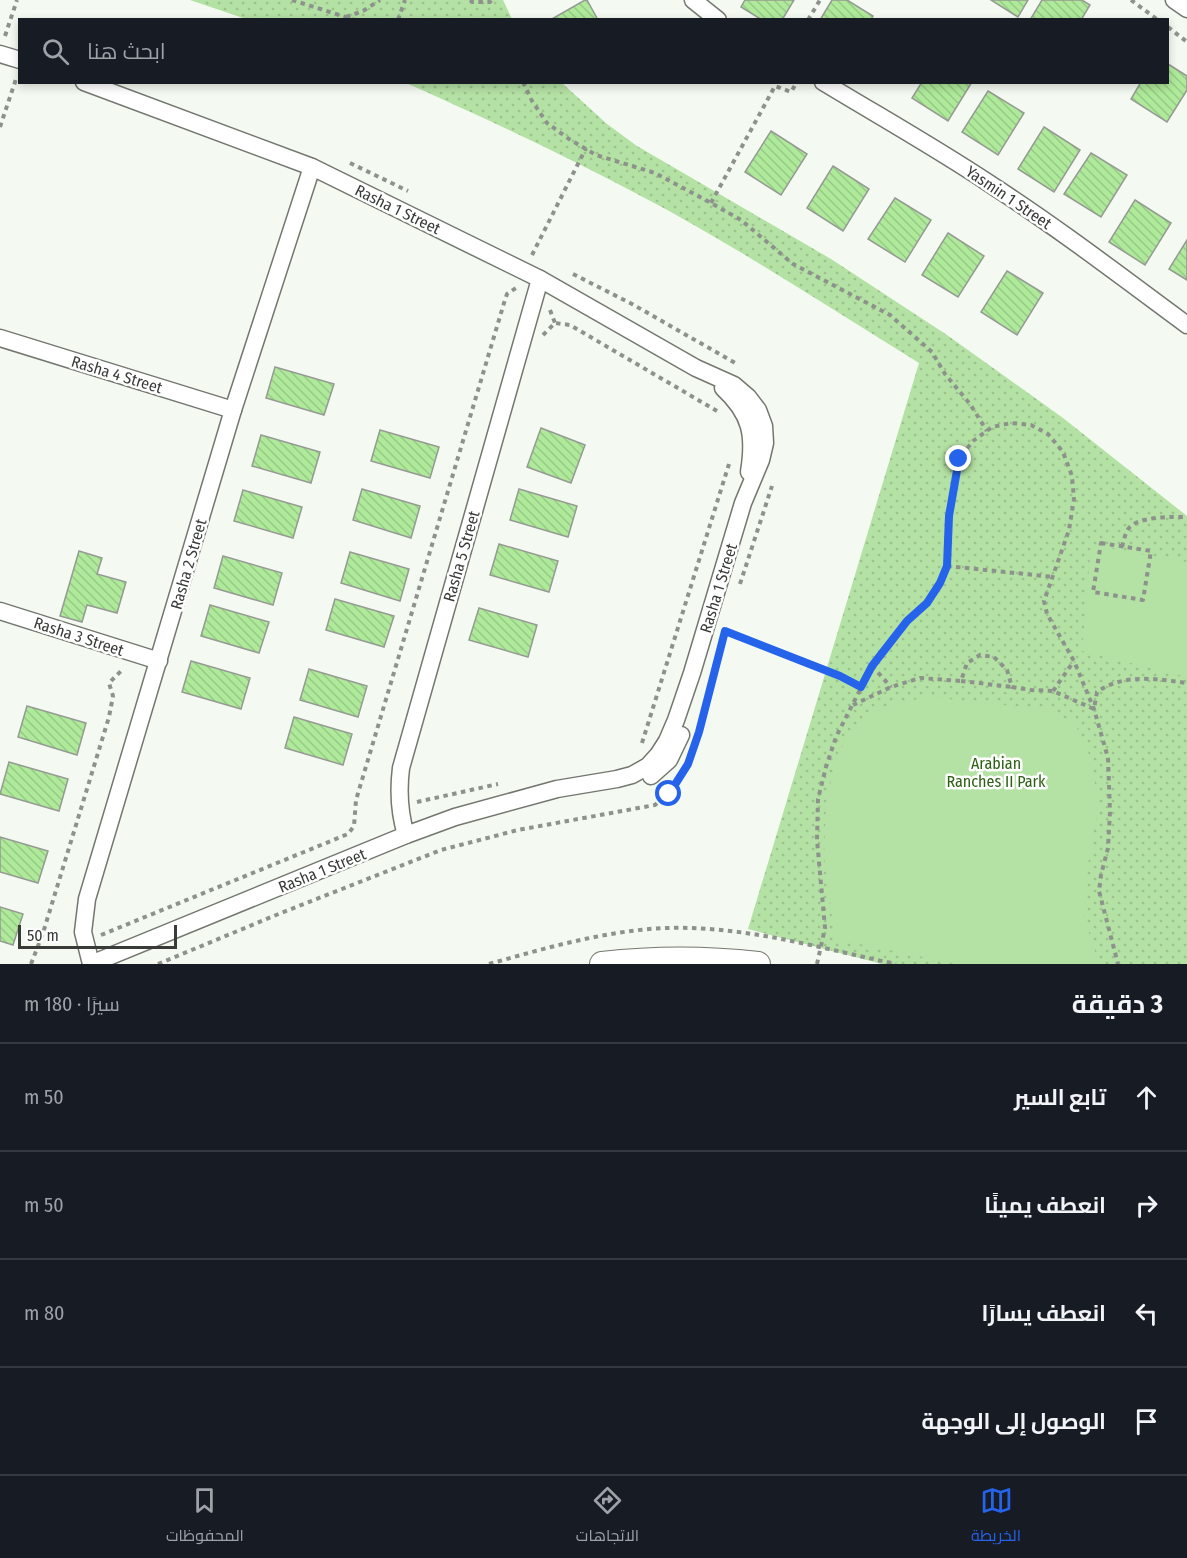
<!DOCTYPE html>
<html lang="ar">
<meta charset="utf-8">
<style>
body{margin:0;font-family:"Fira Sans Condensed",Cairo,sans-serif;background:#20242c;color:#f1f3f6;direction:rtl}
.scale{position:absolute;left:18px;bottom:15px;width:159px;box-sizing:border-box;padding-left:6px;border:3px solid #383b38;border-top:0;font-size:16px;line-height:21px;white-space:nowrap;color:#383b38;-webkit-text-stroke:4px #fff;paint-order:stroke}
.stop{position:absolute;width:18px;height:18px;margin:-14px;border:4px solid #2563eb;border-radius:50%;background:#fff}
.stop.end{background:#2563eb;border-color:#fff;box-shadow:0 2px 6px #0008}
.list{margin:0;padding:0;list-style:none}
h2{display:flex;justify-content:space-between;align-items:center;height:78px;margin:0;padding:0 24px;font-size:26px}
h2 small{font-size:20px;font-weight:400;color:#9ea1a6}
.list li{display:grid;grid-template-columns:39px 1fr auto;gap:18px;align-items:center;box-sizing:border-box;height:108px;padding:0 24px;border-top:2px solid #363941}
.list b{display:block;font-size:22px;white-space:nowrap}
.list em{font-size:20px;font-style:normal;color:#9ea1a6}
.icon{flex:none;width:33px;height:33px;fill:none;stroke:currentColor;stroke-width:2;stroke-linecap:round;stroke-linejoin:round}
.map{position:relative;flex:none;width:1187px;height:964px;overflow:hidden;direction:ltr}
.search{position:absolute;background:#171b24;box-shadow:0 3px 9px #0003;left:18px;right:18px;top:18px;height:66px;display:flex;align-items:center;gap:15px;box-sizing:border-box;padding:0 21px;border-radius:0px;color:#9ea1a6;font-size:22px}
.sheet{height:510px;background:#171b24}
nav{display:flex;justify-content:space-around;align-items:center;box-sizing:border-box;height:84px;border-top:2px solid #363941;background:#171b24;font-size:16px;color:#9ea1a6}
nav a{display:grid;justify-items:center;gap:3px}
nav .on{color:#2563eb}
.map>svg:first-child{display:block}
</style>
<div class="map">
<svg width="1187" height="964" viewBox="0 0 1187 964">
<defs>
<pattern id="green-dots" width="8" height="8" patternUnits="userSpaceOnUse" patternTransform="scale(1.5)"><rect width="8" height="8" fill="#b4e1a4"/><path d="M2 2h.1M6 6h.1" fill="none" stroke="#9cc28e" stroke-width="1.8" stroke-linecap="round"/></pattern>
<pattern id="building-back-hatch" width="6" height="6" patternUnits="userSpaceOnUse" patternTransform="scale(1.5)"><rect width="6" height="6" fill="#afea9b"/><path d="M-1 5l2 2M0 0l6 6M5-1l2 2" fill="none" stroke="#97ca86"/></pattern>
</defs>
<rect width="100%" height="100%" fill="#f4faf2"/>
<g fill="url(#green-dots)">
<polygon points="190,0 503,0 512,19 246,19"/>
<path d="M 406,83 L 562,83 L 607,124 L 637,146 L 831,259 L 947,335 L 1063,418 L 1187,516 L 1187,964 L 882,964 L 748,929 L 919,363 C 827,306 736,246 641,196 C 564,155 485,118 406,83 Z"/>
</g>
<g fill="#b4e1a4">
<polygon points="1091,545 1187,562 1187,677 1082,651"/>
<polygon points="930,697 1051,710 1075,724 1089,754 1099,803 1086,876 1084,917 1099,964 957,964 835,939 824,856 826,803 837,755 858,722 889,704"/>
</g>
<g fill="url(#building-back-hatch)" stroke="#959a93" stroke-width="1.5">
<polygon points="585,0 587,0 598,20 550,20"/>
<polygon points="745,0 794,0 782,20 762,20 741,7"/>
<polygon points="832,0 847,0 873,16 871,20 820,20"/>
<polygon points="991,0 1028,0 1018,17"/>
<polygon points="1042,0 1082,0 1090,5 1081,20 1030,20"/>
<polygon points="1168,64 1187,76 1187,90 1167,122 1131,99 1141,82 1168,82"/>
<polygon points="922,82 972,82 948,121 912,98"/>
<polygon points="988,91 1024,113 998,155 962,132"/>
<polygon points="1044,127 1080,150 1054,192 1018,169"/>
<polygon points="771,131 807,154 781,195 745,172"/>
<polygon points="1091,153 1127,175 1101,217 1064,194"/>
<polygon points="833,166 869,189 843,231 807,208"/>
<polygon points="895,198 931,220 905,262 868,239"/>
<polygon points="1135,200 1171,223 1145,265 1109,242"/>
<polygon points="948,233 984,256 958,297 922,275"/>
<polygon points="1187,240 1187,280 1169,269"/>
<polygon points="1007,271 1043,293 1017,335 981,312"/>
<polygon points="275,367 334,384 324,415 266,398"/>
<polygon points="541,428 585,445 571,483 527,467"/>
<polygon points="380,430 439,447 430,478 371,461"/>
<polygon points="261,435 320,452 311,483 252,466"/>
<polygon points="362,489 420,506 411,538 353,520"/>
<polygon points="519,489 577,506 568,537 510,520"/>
<polygon points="243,490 302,507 293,538 234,521"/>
<polygon points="499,544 558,561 549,592 490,575"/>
<polygon points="79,551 102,558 97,574 126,582 117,613 87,605 82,622 60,616"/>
<polygon points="350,552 409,569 400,601 341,583"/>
<polygon points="223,556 282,573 273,605 214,588"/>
<polygon points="335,599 394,616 384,647 326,630"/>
<polygon points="210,605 269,622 259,653 201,636"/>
<polygon points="479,608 537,625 528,657 469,640"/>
<polygon points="191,661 250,678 241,709 182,692"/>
<polygon points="309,669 367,686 358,717 300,700"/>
<polygon points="27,706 86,723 77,755 18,737"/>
<polygon points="294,717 352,734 343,765 285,748"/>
<polygon points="9,762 68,779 59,811 0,794"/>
<polygon points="0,837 48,851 38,883 0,872"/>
<polygon points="0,907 23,914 13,945 0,941"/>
</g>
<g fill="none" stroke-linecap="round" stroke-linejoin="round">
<g stroke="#727870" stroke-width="19">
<g id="street">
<polyline points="693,0 718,20"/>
<polyline points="1174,0 1187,9"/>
<polyline points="0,54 20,60"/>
<polyline points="84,82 312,167 540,279 696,368 734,385 748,397 758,410 764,426 765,443 761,460 743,503 692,673 676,720 667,741 658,755 648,766 632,775 617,779 557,789 455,817 406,835 91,964"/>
<path d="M 823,82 C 879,116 936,148 990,184 C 1058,228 1122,277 1187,325"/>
<polyline points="0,338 233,410"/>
<path d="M 723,388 C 751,414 755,435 749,472"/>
<polyline points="0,611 159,661"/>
<polyline points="651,776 669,760 681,735"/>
<path d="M 406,835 C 399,812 398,792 401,768 L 540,279"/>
<polyline points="91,964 83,932 87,899 233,410 312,167"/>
</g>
</g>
<g stroke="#727870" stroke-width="26">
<path id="secondary" d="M 602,964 C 654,958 706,958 758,964"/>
</g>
<g stroke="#8e928d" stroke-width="4" stroke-dasharray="4.5 4.5" stroke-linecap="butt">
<polyline points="292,0 355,20"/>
<polyline points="470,0 473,2 490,2 491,0"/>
<polyline points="1131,0 1158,20"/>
<polyline points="346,17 363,11 380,0"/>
<polyline points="398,20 405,0"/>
<polyline points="808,20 820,0"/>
<polyline points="1168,27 1187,42"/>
<polyline points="5,36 17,0"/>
<polyline points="523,82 532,101 547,123 569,139 596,155 655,173 711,203 741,220 793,264 890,315 932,352 945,374 970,404 987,431"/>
<polyline points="0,127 17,76"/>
<polyline points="350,163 408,191"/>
<polyline points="711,203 775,86 791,92 797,82"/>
<polyline points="532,255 586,148"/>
<polyline points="573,274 632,304 737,364"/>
<polyline points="550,310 555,323"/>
<polyline points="543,335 555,323 570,325 717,411"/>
<polygon points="1101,543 1151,551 1143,600 1093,592"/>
<path d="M 1122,547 C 1124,540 1125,533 1129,528 C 1139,516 1172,517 1187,517"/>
<polyline points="947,566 1054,577"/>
<polyline points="740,584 772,486"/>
<polyline points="723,630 841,676 861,687"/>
<polyline points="872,666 891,687"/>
<polyline points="961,681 1012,687"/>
<polyline points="1053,691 1074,661"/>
<path d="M 853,705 L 891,687 L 920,678 L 961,681 L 967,663 L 980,655 L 994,657 L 1007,670 L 1012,687 L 1031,690 L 1053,691 L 1094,709 L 1097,692 C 1124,673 1157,679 1187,683"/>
<polyline points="699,731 716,666"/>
<polyline points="642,743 729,464"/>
<polyline points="417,802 498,784"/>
<polyline points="101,935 348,834 354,826 356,800 504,303 507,294 516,288"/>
<polyline points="31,964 43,933 109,717 113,696 109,683 123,669"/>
<polyline points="158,964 281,913 441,850 518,830 655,805 669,793 680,777"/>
<path d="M 489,964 C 542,949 594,934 649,929 C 732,922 815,947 896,964"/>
<polyline points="817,964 825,928 817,840 818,799 826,767 836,737 872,666 907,621 927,603 940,583 947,566 949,516 959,459 973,441 992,427 1011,423 1031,425 1048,434 1063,452 1072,476 1074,499 1069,530 1044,601 1047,614 1074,661 1094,709 1108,758 1110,812 1108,848 1101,875 1099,891 1118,964"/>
</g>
<use href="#street" stroke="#fff" stroke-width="16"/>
<use href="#secondary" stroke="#fff" stroke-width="24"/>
</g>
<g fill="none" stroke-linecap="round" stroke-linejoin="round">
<polyline stroke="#2563eb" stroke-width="8" points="669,794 688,764 699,732 725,631 840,676 861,687 872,666 907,621 927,603 940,583 947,566 949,516 959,459"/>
</g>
<g text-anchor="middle" stroke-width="5" stroke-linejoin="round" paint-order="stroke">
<g font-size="16" fill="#383b38" stroke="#fff">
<text transform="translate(1009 197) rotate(34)" y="6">Yasmin 1 Street</text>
<text transform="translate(398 209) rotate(26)" y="6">Rasha 1 Street</text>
<text transform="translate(117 374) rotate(17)" y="6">Rasha 4 Street</text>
<text transform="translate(461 556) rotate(-74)" y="6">Rasha 5 Street</text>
<text transform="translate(188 564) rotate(-74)" y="6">Rasha 2 Street</text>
<text transform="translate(718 588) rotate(-73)" y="6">Rasha 1 Street</text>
<text transform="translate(79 636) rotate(18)" y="6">Rasha 3 Street</text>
<text transform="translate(322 870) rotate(-22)" y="6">Rasha 1 Street</text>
</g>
<g font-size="16" fill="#2b5f12" stroke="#fff">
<text x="996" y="769">Arabian<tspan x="996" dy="18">Ranches II Park</tspan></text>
</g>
</g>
</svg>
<div class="scale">50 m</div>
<div class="stop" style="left:669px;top:794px"></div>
<div class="stop end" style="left:959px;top:459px"></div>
<div class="search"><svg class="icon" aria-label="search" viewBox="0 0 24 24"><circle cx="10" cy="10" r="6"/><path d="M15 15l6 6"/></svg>ابحث هنا</div>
</div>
<section class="sheet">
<h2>3 دقيقة<small>سيرًا · 180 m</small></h2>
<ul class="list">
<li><svg class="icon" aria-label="ahead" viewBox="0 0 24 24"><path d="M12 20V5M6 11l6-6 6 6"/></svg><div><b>تابع السير</b></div><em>50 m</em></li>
<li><svg class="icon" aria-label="right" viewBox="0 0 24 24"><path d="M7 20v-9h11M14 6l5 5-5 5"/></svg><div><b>انعطف يمينًا</b></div><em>50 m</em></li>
<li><svg class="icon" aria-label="left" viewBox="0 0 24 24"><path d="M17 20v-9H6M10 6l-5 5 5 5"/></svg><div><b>انعطف يسارًا</b></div><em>80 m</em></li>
<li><svg class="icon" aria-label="arrive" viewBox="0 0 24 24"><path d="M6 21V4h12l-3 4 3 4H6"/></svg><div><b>الوصول إلى الوجهة</b></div></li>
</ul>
</section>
<nav>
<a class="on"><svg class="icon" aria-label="map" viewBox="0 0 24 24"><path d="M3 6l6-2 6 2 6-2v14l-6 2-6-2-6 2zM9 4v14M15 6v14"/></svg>الخريطة</a>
<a><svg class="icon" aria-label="directions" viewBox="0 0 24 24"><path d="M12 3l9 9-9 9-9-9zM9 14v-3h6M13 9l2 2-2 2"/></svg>الاتجاهات</a>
<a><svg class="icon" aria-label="saved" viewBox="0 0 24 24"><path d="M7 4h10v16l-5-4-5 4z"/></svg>المحفوظات</a>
</nav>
